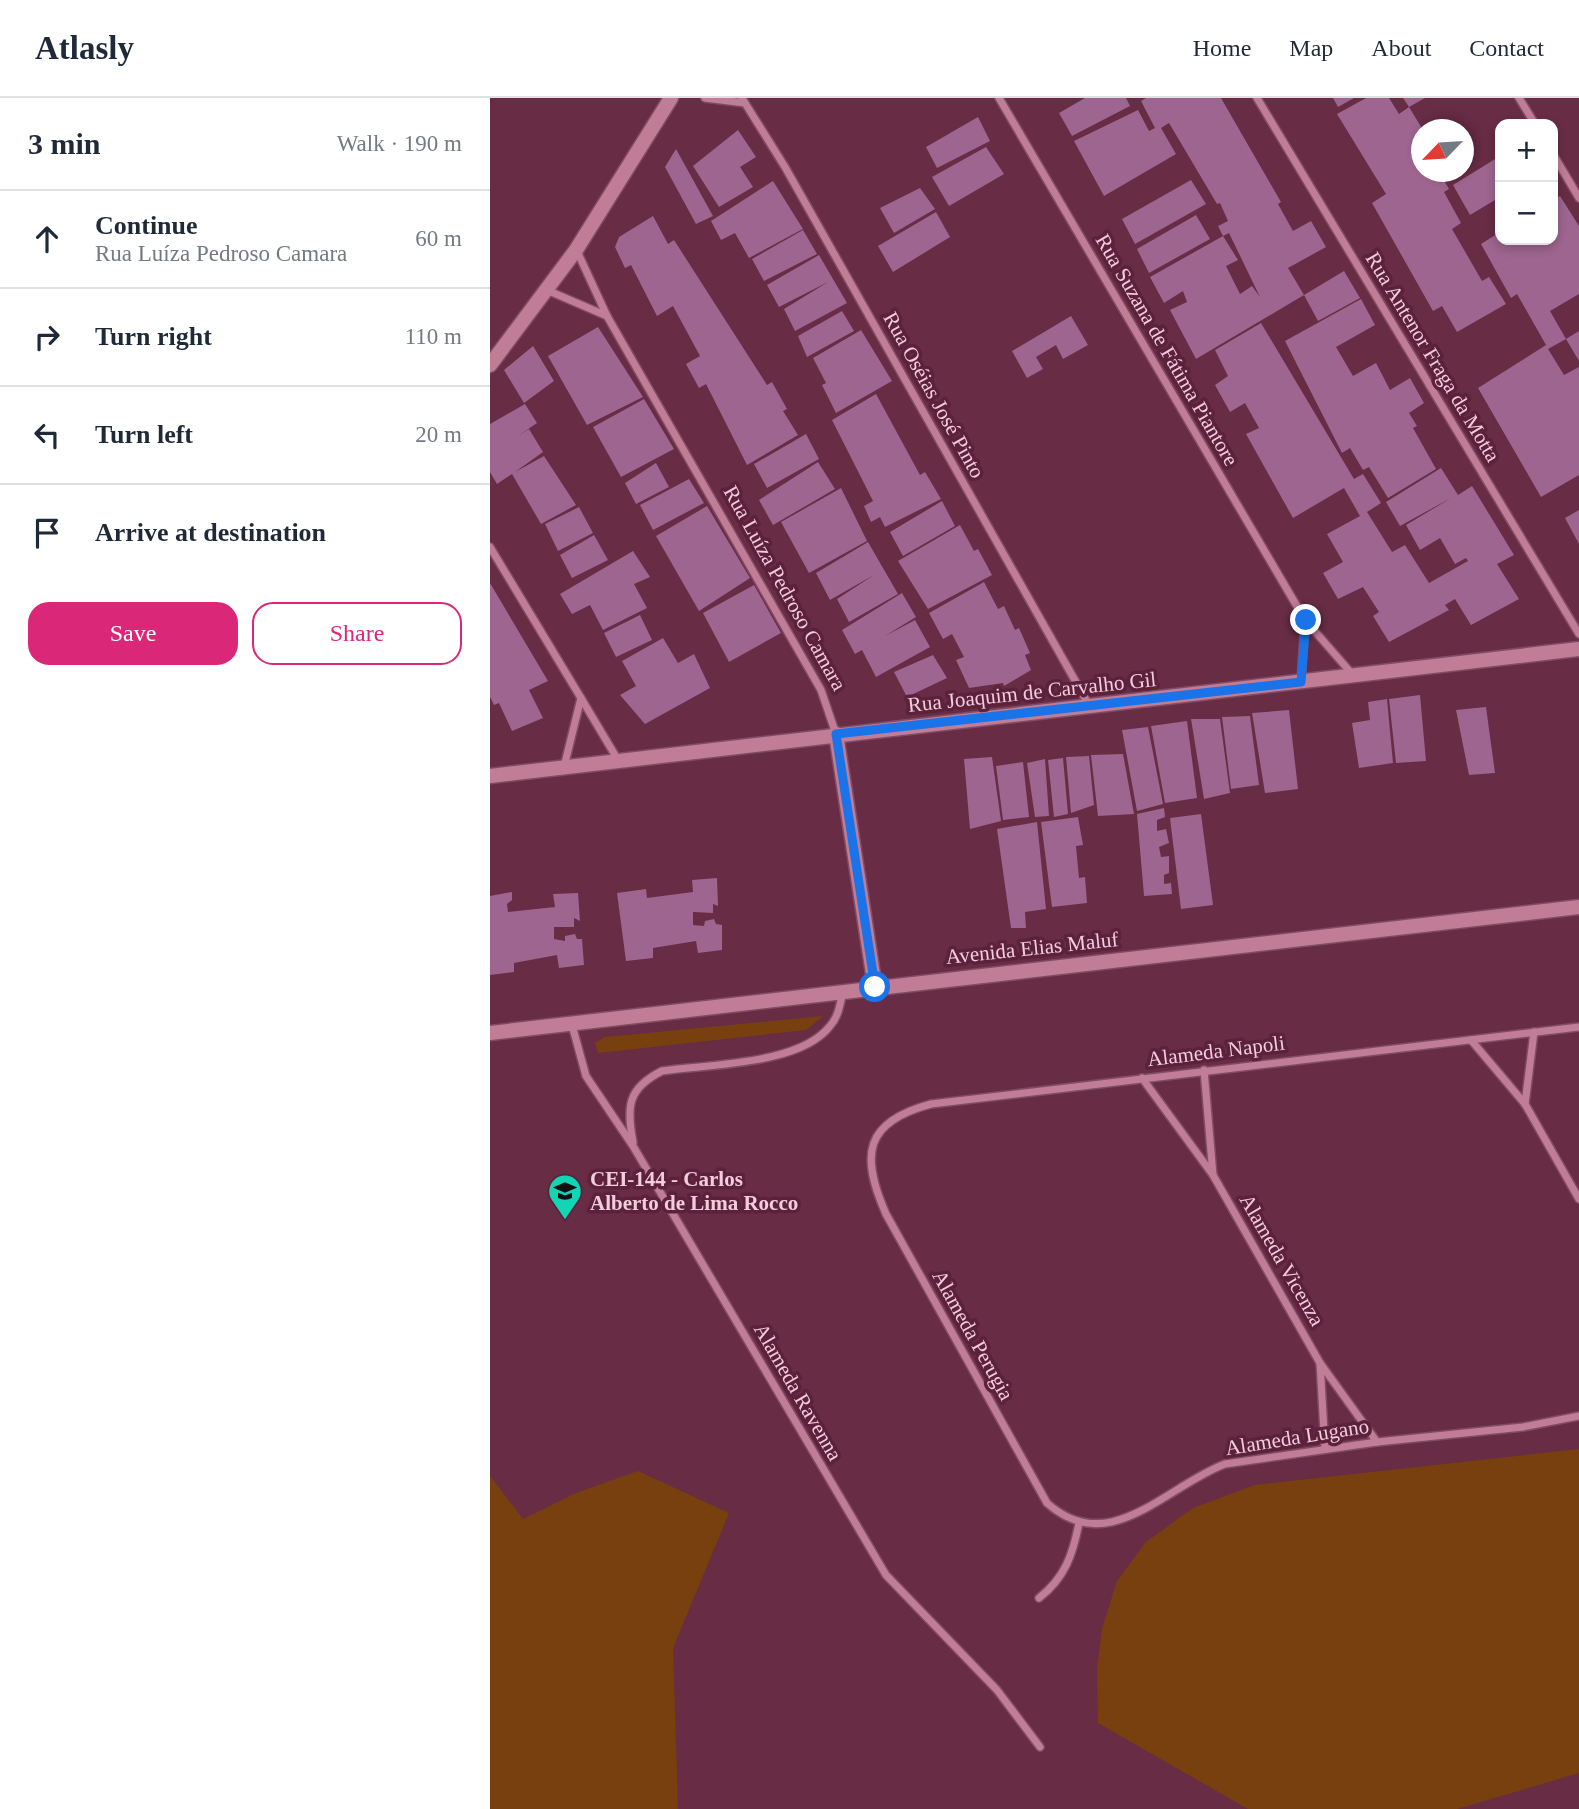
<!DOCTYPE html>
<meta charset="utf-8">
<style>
body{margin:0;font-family:Georgia,serif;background:#f2f2f3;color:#1f2937}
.controls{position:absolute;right:21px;top:21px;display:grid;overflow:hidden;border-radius:14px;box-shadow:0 4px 10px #0003}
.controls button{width:63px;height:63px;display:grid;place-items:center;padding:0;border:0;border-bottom:2px solid #e0e1e3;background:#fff;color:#1f2937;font:35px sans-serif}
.compass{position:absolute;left:921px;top:21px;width:63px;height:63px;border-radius:50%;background:#fff;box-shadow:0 4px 10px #0003;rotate:245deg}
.stop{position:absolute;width:21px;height:21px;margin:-16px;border:5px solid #1a73e8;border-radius:50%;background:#fff}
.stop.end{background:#1a73e8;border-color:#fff;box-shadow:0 2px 7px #0008}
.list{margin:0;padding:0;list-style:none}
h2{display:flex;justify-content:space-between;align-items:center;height:91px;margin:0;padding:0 28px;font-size:30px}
h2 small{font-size:23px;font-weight:400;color:#747a83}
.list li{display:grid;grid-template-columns:46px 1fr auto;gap:21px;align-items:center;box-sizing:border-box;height:98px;padding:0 28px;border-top:2px solid #e0e1e3}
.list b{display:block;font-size:26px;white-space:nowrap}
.list p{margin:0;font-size:23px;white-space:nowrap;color:#747a83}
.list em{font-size:23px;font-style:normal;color:#747a83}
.actions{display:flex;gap:14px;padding:21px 28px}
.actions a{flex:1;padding:16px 0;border:2px solid #db2777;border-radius:21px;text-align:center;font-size:24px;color:#db2777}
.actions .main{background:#db2777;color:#fff}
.icon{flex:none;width:38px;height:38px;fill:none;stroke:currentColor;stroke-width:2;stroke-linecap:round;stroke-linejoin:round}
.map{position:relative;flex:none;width:1089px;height:1711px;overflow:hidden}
header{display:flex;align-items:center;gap:42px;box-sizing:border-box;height:98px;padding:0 35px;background:#fff;border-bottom:2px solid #e0e1e3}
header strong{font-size:33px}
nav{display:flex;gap:38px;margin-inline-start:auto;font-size:24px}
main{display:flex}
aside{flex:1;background:#fff}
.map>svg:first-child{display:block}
</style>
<header>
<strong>Atlasly</strong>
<nav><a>Home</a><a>Map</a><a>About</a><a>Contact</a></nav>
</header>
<main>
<aside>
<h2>3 min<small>Walk · 190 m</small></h2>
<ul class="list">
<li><svg class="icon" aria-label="ahead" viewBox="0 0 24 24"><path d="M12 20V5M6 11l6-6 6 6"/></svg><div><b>Continue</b><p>Rua Luíza Pedroso Camara</p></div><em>60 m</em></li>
<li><svg class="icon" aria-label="right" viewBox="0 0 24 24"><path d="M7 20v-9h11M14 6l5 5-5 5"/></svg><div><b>Turn right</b></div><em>110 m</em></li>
<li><svg class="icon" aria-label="left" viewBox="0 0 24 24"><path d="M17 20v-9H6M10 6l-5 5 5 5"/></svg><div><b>Turn left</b></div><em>20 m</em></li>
<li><svg class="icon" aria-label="arrive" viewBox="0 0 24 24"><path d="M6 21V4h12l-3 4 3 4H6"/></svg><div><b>Arrive at destination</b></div></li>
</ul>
<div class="actions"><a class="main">Save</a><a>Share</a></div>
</aside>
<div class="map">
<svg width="1089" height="1711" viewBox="0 0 1089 1711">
<rect width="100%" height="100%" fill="#682c45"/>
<g fill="#78400e">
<polygon points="333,918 316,932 108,955 105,945 115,939"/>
<polygon points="1089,1351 1089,1675 967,1711 758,1711 608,1625 607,1571 612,1531 627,1483 656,1444 703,1410 765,1387"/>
<polygon points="148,1373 239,1415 183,1550 188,1711 0,1711 0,1378 33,1421 86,1395"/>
</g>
<g fill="#9d658f">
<polygon points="595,0 636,0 640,8 582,38 569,15"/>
<polygon points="656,0 731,0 791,104 788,106 803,133 821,123 836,149 798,170 814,197 706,261 680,212 697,204 693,193 674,205 660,179 733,138 748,162 736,168 750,196 762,188 770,199 739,135 733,138 728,128 738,123 730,105 727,106 679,25 671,30 686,56 614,98 584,43 648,12 659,33 665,30 651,3"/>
<polygon points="843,0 864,0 848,9"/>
<polygon points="876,0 899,0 909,16 919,9 933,32 932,74 949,74 959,91 954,94 971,125 962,131 992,183 999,179 1016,206 967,234 952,208 943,213 882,105 896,96 847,16"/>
<polygon points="913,0 935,0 919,9"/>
<polygon points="488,19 500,43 447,70 436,49"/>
<polygon points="248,32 266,59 250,69 263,89 229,109 203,68"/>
<polygon points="496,49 514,76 459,108 442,79"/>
<polygon points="186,51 223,118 206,126 175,69"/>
<polygon points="1010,58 1010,99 980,117 963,87"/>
<polygon points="701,82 716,106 645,146 632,121"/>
<polygon points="283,83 313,131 259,160 245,135 231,142 221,123"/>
<polygon points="430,90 445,111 404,135 390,110"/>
<polygon points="1070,98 1089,128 1089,196 1060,213 1076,241 1058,251 1074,277 1089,269 1089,377 1051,399 988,290 1056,247 1027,196 1021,200 991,146 1010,134 1010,142 1063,142 1063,102"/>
<polygon points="446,114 460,139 403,174 388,148"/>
<polygon points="706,117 720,141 659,175 647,151"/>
<polygon points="163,118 178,146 184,142 277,287 282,284 297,311 293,313 308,337 257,367 216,286 209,290 196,266 210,258 183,208 167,218 141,167 135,170 125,149 129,139"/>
<polygon points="313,132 327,156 274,183 262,161"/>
<polygon points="329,157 357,205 305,233 294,211 338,184 289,209 277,187"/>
<polygon points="854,173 870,200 828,223 814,197"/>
<polygon points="871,201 885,227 846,249 863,278 886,265 900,292 920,280 934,305 919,315 927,328 923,330 946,371 898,400 879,369 873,372 860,350 852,355 795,243"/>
<polygon points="352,213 364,233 317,259 308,238"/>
<polygon points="581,218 598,247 573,261 566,247 546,259 553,271 537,280 522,253"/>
<polygon points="771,225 864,381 873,376 891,405 877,414 902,454 915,447 939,485 978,463 976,460 965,466 950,440 930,452 916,427 961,400 910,428 896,404 951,370 968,397 982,388 1024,457 1007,466 1029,501 981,527 965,501 955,507 959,512 899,544 883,518 889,514 873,489 848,501 833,475 853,464 837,436 870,418 854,390 803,420 756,336 769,330 755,305 740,314 725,287 738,278 725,252"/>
<polygon points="108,229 153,299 97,327 58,258"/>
<polygon points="371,232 402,283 346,315 332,287 336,285 323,260"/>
<polygon points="1089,233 1089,263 1076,241"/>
<polygon points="43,248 64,283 34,305 14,272"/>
<polygon points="386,296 430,377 435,374 451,401 395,429 390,419 381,424 374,408 383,403 342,322"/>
<polygon points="154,301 184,351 131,379 103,329"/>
<polygon points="35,306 47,325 28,338 39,331 53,354 25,374 54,358 86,407 51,426 22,376 7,386 0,374 0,326"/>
<polygon points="316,336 329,361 277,390 264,366"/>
<polygon points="328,364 345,391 283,427 269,402"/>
<polygon points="166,365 179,389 146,406 135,385"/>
<polygon points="199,381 214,405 163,432 150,407"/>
<polygon points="351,390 377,443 319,475 291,424"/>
<polygon points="452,403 465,428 413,458 400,434"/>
<polygon points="217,408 260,480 209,513 166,438"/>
<polygon points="89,409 103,435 68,453 55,426"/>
<polygon points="1089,412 1089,446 1075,420"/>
<polygon points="470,427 484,453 488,451 502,477 438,511 408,463"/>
<polygon points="104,437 118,462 82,480 70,457"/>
<polygon points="378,444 408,496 359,524 347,501 384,477 340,502 326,475"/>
<polygon points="143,453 160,479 144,486 157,510 113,532 100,507 82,516 70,496"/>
<polygon points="494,484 508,511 514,508 525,532 529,530 540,555 535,557 541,572 514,588 513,585 479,590 466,562 474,559 462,536 453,541 439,515"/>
<polygon points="0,485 58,583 39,592 53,620 22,633 9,605 4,607 0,599"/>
<polygon points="264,487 291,535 239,564 213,515"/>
<polygon points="412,495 426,519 395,538 425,522 440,549 386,579 372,552 365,556 352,532"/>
<polygon points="150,517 162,542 126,559 114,535"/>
<polygon points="173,540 188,565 204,556 220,590 155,626 130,597 146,588 132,563"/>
<polygon points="443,557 457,580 417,599 404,574"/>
<polygon points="930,597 936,663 906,665 899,601"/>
<polygon points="897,601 903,665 869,670 862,625 880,622 878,604"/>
<polygon points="996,609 1005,675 979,677 966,612"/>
<polygon points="799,612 808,691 775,695 762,615"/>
<polygon points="760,618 769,687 741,691 732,619"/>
<polygon points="701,621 730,621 740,695 714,701"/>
<polygon points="697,623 707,700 675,705 661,628"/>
<polygon points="658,629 673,706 647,713 632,632"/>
<polygon points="633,656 644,716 608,718 601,657"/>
<polygon points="599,658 604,707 581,715 576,659"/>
<polygon points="502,659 511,723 480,731 474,661"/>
<polygon points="573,660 578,716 564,719 558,662"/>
<polygon points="555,661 559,718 545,719 537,665"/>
<polygon points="533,664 539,719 513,722 506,668"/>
<polygon points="674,710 675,719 667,722 667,733 676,731 679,745 669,749 671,759 679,758 679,775 674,777 674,786 681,785 682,796 654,798 647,716"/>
<polygon points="711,716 723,807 691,811 680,720"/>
<polygon points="588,719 593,747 586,748 589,780 595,779 597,805 562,809 551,724"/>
<polygon points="547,724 556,811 535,814 536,830 521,830 507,731"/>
<polygon points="227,780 228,808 223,806 223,815 203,814 203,827 214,828 215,823 224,821 226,826 232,827 232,852 208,855 206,843 163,850 163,860 136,863 127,795 156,791 157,800 203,794 202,782"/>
<polygon points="22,794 22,802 17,806 18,814 65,809 63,796 88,795 90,823 84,820 84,829 64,829 64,841 75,843 75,838 85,836 87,841 92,841 94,867 69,870 67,857 24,865 24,874 0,877 0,798"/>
</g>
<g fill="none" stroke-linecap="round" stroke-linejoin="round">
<g stroke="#804c64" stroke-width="10">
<g id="street">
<polyline points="215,0 255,5 252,0"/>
<polyline points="509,0 815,522"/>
<polyline points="767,0 1089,536"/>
<polyline points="1029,0 1045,26"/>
<polyline points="255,5 295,69 600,609"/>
<polyline points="1063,56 1089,100"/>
<polyline points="59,193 117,218 87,153"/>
<polyline points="117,218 331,592 346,636"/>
<polyline points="0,449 91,600"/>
<polyline points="811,584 815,522 863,577"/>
<polyline points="74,669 91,600 128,662"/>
<polyline points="82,927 96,978 143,1048 396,1477 507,1592 550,1649"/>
<path d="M 1089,929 L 441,1006 C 374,1024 370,1057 396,1116 L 557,1405 C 619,1461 676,1388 735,1366 L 887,1344 L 1033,1329 L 1089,1318"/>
<polyline points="981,942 1035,1006 1044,934"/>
<polyline points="652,980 723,1077 714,972"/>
<polyline points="1035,1006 1089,1101"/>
<path d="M 143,1044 C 136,1008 138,990 172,973 C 219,966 310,967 340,928 C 349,918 350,906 353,893"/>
<polyline points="723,1077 830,1265"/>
<polyline points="835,1351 830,1265 887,1344"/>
<path d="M 549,1500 C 575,1480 583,1456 589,1425"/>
</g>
</g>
<g stroke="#804c64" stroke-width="17">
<g id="secondary">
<polyline points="0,267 86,152 181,0"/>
<polyline points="346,636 385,889"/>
<polyline points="0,678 1089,551"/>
<polyline points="0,935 1089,809"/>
</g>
</g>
<use href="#street" stroke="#c17c96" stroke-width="7"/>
<use href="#secondary" stroke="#c17c96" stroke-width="14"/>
</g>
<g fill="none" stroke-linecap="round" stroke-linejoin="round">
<polyline stroke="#1a73e8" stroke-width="9" points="385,889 346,636 811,584 816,522"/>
</g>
<defs>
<g id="school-pin" transform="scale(1.75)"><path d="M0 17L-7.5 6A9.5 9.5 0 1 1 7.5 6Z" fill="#12d5b4" stroke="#5c213b"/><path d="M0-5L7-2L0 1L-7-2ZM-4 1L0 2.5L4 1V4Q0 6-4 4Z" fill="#111"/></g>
</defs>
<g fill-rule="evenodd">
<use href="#school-pin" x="75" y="1093"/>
</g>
<g text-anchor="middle" stroke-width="7" stroke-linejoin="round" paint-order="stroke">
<g font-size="21" fill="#f3cdda" stroke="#5c213b">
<text transform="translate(677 252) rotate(60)" y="7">Rua Suzana de Fátima Piantore</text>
<text transform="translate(943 259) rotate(59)" y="7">Rua Antenor Fraga da Motta</text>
<text transform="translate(444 297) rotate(61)" y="7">Rua Oséias José Pinto</text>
<text transform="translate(295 490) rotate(61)" y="7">Rua Luíza Pedroso Camara</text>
<text transform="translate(542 594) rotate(-6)" y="7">Rua Joaquim de Carvalho Gil</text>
<text transform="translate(542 850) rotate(-6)" y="7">Avenida Elias Maluf</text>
<text transform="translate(726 953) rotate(-7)" y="7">Alameda Napoli</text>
<text transform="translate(792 1162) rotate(60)" y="7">Alameda Vicenza</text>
<text transform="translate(483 1237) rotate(61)" y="7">Alameda Perugia</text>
<text transform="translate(308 1294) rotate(60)" y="7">Alameda Ravenna</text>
<text transform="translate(807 1339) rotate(-9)" y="7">Alameda Lugano</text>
</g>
<g font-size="21" font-weight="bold" fill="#f3cdda" stroke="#5c213b" text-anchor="start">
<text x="100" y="1088">CEI-144 - Carlos<tspan x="100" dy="24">Alberto de Lima Rocco</tspan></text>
</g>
</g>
</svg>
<div class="controls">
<button>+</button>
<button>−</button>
</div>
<svg class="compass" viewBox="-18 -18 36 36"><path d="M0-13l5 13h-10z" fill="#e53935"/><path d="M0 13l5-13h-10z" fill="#747a83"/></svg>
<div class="stop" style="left:385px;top:889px"></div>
<div class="stop end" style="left:816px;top:522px"></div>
</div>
</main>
